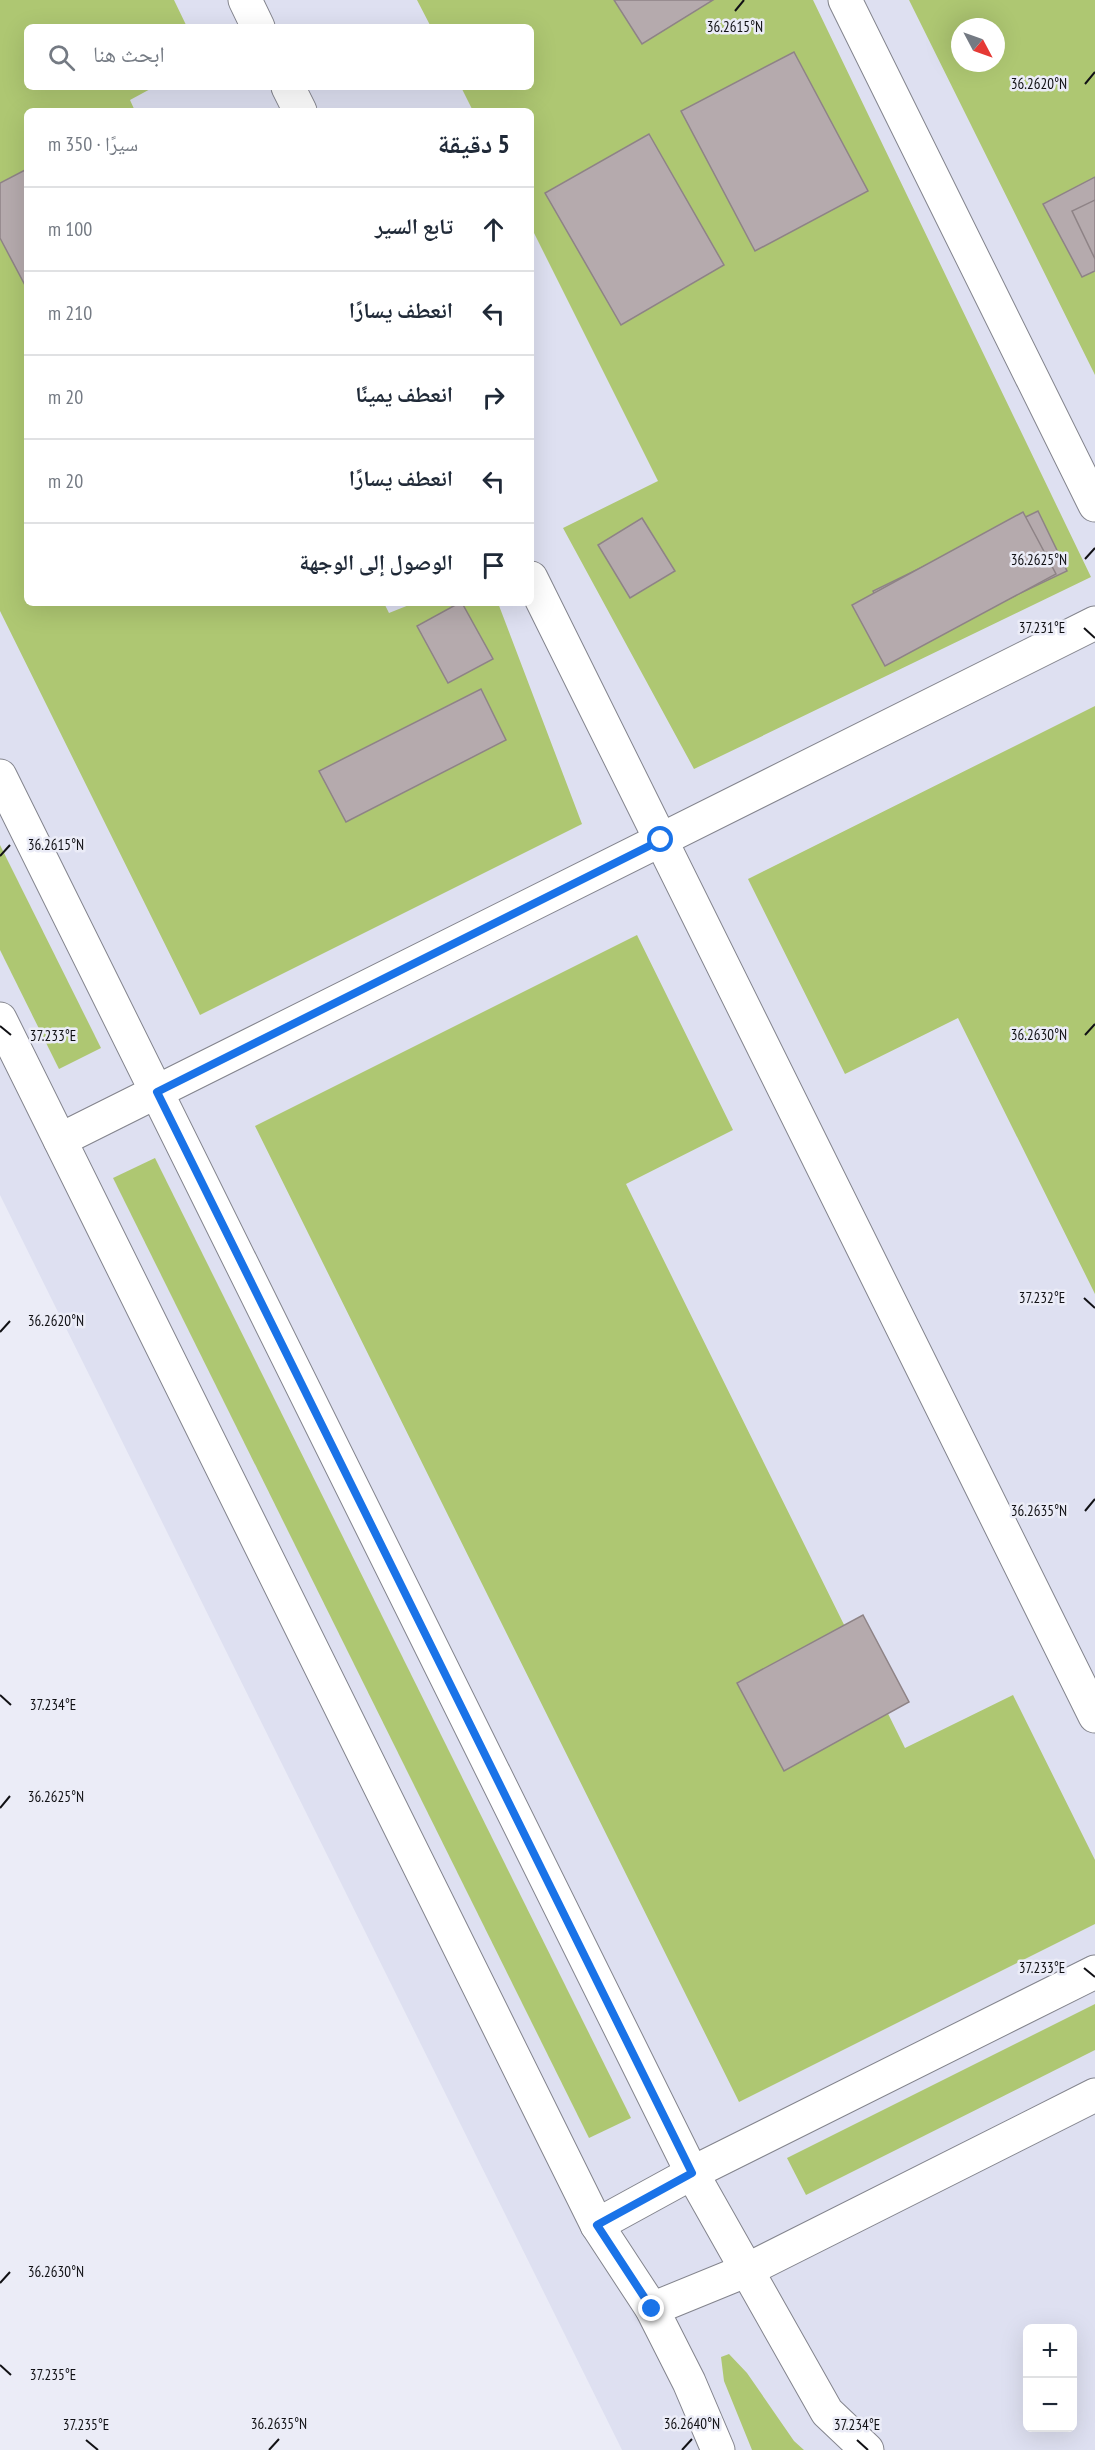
<!DOCTYPE html>
<html lang="ar">
<meta charset="utf-8">
<style>
body{margin:0;font-family:"PT Sans Narrow","Noto Naskh Arabic",sans-serif;background:#f2f2f3;color:#1f2937;direction:rtl}
.controls{position:absolute;right:18px;bottom:18px;display:grid;overflow:hidden;border-radius:9px;box-shadow:0 6px 24px #0002}
.controls button{width:54px;height:54px;display:grid;place-items:center;padding:0;border:0;border-bottom:2px solid #e0e1e3;background:#fff;color:#1f2937;font:30px sans-serif}
.compass{position:absolute;left:951px;top:18px;width:54px;height:54px;border-radius:50%;background:#fff;box-shadow:0 6px 24px #0002;rotate:131deg}
.stop{position:absolute;width:18px;height:18px;margin:-14px;border:4px solid #1a73e8;border-radius:50%;background:#fff}
.stop.end{background:#1a73e8;border-color:#fff;box-shadow:0 2px 6px #0008}
.list{margin:0;padding:0;list-style:none}
h2{display:flex;justify-content:space-between;align-items:center;height:78px;margin:0;padding:0 24px;font-size:26px}
h2 small{font-size:20px;font-weight:400;color:#747a83}
.list li{display:grid;grid-template-columns:39px 1fr auto;gap:18px;align-items:center;box-sizing:border-box;height:84px;padding:0 24px;border-top:2px solid #e0e1e3}
.list b{display:block;font-size:22px;white-space:nowrap}
.list em{font-size:20px;font-style:normal;color:#747a83}
.icon{flex:none;width:33px;height:33px;fill:none;stroke:currentColor;stroke-width:2;stroke-linecap:round;stroke-linejoin:round}
.map{position:relative;flex:none;width:1095px;height:2450px;overflow:hidden;direction:ltr}
.search{position:absolute;background:#fff;box-shadow:0 6px 24px #0002;left:24px;top:24px;width:510px;height:66px;display:flex;align-items:center;gap:15px;box-sizing:border-box;padding:0 21px;border-radius:9px;color:#747a83;font-size:22px}
.panel{position:absolute;background:#fff;box-shadow:0 6px 24px #0002;left:24px;top:108px;width:510px;height:498px;border-radius:9px;direction:rtl}
.map>svg:first-child{display:block}
</style>
<div class="map">
<svg width="1095" height="2450" viewBox="0 0 1095 2450">
<rect width="100%" height="100%" fill="#ebecf7"/>
<path fill="#dee0f1" fill-rule="evenodd" d="M 0,0 L 1095,0 L 1095,2450 L 622,2450 L 0,1195 ZM 27,27 L 531,27 L 531,87 L 27,87 ZM 960,27 L 996,27 L 996,63 L 960,63 ZM 27,111 L 531,111 L 531,603 L 27,603 ZM 1028,2328 L 1072,2328 L 1072,2428 L 1028,2428 Z"/>
<g fill="#aec772" fill-rule="evenodd">
<polygon points="0,0 174,0 187,27 27,27 27,87 154,87 130,100 135,111 27,111 27,603 384,603 389,613 414,603 498,603 582,824 200,1015 0,611"/>
<polygon points="417,0 813,0 1091,577 694,769 563,528 658,481 531,227 531,111 473,111 461,87 531,87 531,27 431,27"/>
<path d="M 909,0 L 1095,0 L 1095,375 ZM 960,27 L 996,27 L 996,63 L 960,63 Z"/>
<polygon points="1095,706 1095,1294 958,1018 845,1074 748,879"/>
<polygon points="0,845 101,1048 59,1069 0,950"/>
<polygon points="637,935 733,1130 626,1184 905,1748 1013,1695 1095,1860 1095,1924 739,2102 255,1126"/>
<polygon points="155,1158 631,2118 589,2138 113,1178"/>
<polygon points="1095,2004 1095,2050 806,2195 787,2158"/>
<polygon points="729,2354 747,2373 794,2441 804,2450 752,2450 724,2381 721,2357"/>
</g>
<g fill="#b5aaad" stroke="#8e8386" stroke-width="1.5">
<polygon points="614,0 713,0 642,44"/>
<polygon points="794,52 868,191 755,251 681,111"/>
<polygon points="649,134 724,265 621,325 545,193"/>
<polygon points="27,169 27,289 0,238 0,183"/>
<polygon points="1095,177 1095,271 1082,277 1043,204"/>
<polygon points="1095,200 1095,259 1072,211"/>
<polygon points="1038,511 1067,571 901,650 873,591"/>
<polygon points="1023,512 1056,574 885,666 852,605"/>
<polygon points="642,518 675,571 630,598 598,545"/>
<polygon points="459,603 462,603 493,659 448,683 417,626"/>
<polygon points="481,689 506,740 346,822 319,771"/>
<polygon points="863,1615 909,1702 784,1771 737,1683"/>
</g>
<g fill="none" stroke-linecap="round" stroke-linejoin="round">
<g stroke="#83848d" stroke-width="35">
<g id="minor">
<polyline points="245,0 258,27"/>
<polyline points="845,0 1095,505"/>
<polyline points="288,87 300,111"/>
<polyline points="531,578 1095,1716"/>
<polyline points="0,776 692,2173 827,2412 867,2450"/>
<polyline points="0,1019 597,2225 652,2309 689,2382 718,2450"/>
<polyline points="60,1140 1095,623"/>
<polyline points="597,2225 692,2173 1095,1972"/>
<polyline points="652,2309 745,2271 1095,2095"/>
</g>
</g>
<use href="#minor" stroke="#fff" stroke-width="33"/>
</g>
<g fill="none" stroke-linecap="round" stroke-linejoin="round">
<polyline stroke="#1a73e8" stroke-width="8" points="652,2309 597,2225 692,2173 157,1092 661,840"/>
</g>
<path fill="none" stroke="#111115" stroke-width="2" d="M 735,11 L 744,0M 1085,84 L 1095,72M 1085,559 L 1095,548M 1084,628 L 1095,638M 0,856 L 10,845M 0,1026 L 11,1035M 1085,1035 L 1095,1024M 1084,1298 L 1095,1308M 0,1332 L 10,1321M 1085,1511 L 1095,1499M 0,1695 L 11,1705M 0,1808 L 10,1796M 1084,1968 L 1095,1977M 0,2283 L 10,2272M 0,2365 L 11,2375M 86,2440 L 98,2450M 857,2440 L 868,2450M 269,2450 L 279,2439M 682,2450 L 692,2439"/>
<g font-size="15" text-anchor="middle" fill="#111115" stroke="#ebecf7" stroke-width="5" stroke-linejoin="round" paint-order="stroke">
<text x="735" y="32">36.2615°N</text>
<text x="1039" y="89">36.2620°N</text>
<text x="1039" y="565">36.2625°N</text>
<text x="1042" y="633">37.231°E</text>
<text x="56" y="850">36.2615°N</text>
<text x="1039" y="1040">36.2630°N</text>
<text x="53" y="1041">37.233°E</text>
<text x="1042" y="1303">37.232°E</text>
<text x="56" y="1326">36.2620°N</text>
<text x="1039" y="1516">36.2635°N</text>
<text x="53" y="1710">37.234°E</text>
<text x="56" y="1802">36.2625°N</text>
<text x="1042" y="1973">37.233°E</text>
<text x="56" y="2277">36.2630°N</text>
<text x="53" y="2380">37.235°E</text>
<text x="279" y="2429">36.2635°N</text>
<text x="692" y="2429">36.2640°N</text>
<text x="86" y="2430">37.235°E</text>
<text x="857" y="2430">37.234°E</text>
</g>
</svg>
<div class="controls">
<button>+</button>
<button>−</button>
</div>
<svg class="compass" viewBox="-18 -18 36 36"><path d="M0-13l5 13h-10z" fill="#e53935"/><path d="M0 13l5-13h-10z" fill="#747a83"/></svg>
<div class="stop" style="left:661px;top:840px"></div>
<div class="stop end" style="left:652px;top:2309px"></div>
<div class="search"><svg class="icon" aria-label="search" viewBox="0 0 24 24"><circle cx="10" cy="10" r="6"/><path d="M15 15l6 6"/></svg>ابحث هنا</div>
<section class="panel">
<h2>5 دقيقة<small>سيرًا · 350 m</small></h2>
<ul class="list">
<li><svg class="icon" aria-label="ahead" viewBox="0 0 24 24"><path d="M12 20V5M6 11l6-6 6 6"/></svg><div><b>تابع السير</b></div><em>100 m</em></li>
<li><svg class="icon" aria-label="left" viewBox="0 0 24 24"><path d="M17 20v-9H6M10 6l-5 5 5 5"/></svg><div><b>انعطف يسارًا</b></div><em>210 m</em></li>
<li><svg class="icon" aria-label="right" viewBox="0 0 24 24"><path d="M7 20v-9h11M14 6l5 5-5 5"/></svg><div><b>انعطف يمينًا</b></div><em>20 m</em></li>
<li><svg class="icon" aria-label="left" viewBox="0 0 24 24"><path d="M17 20v-9H6M10 6l-5 5 5 5"/></svg><div><b>انعطف يسارًا</b></div><em>20 m</em></li>
<li><svg class="icon" aria-label="arrive" viewBox="0 0 24 24"><path d="M6 21V4h12l-3 4 3 4H6"/></svg><div><b>الوصول إلى الوجهة</b></div></li>
</ul>
</section>
</div>
